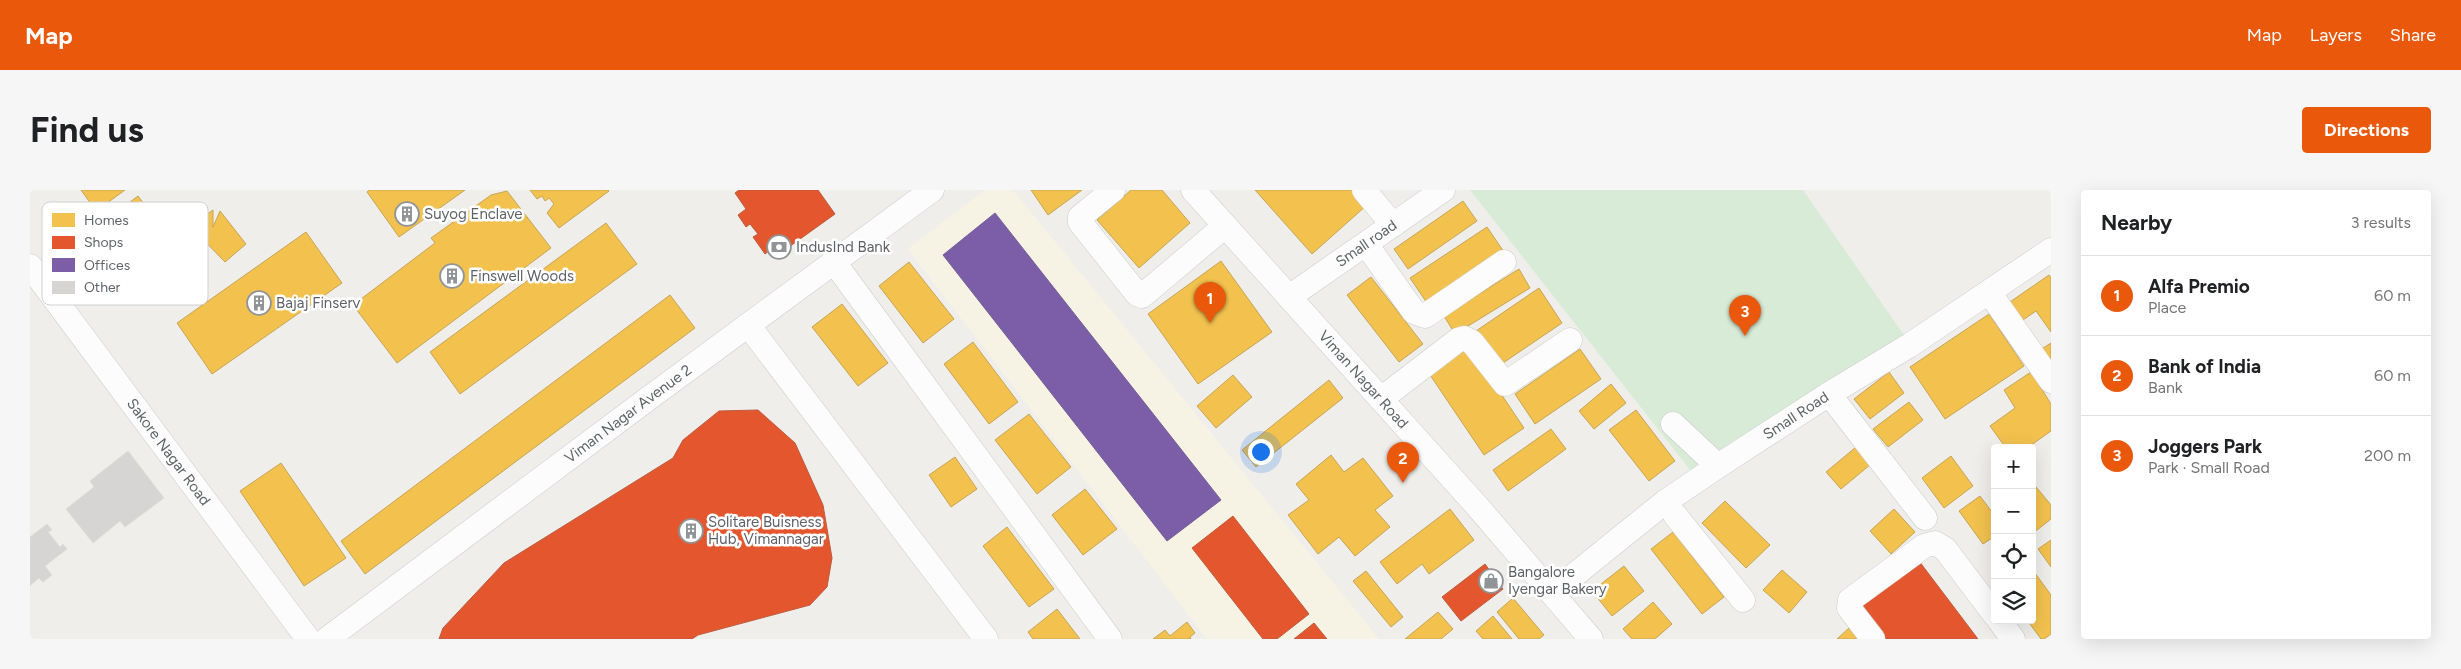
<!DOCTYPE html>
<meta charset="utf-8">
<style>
body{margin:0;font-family:Figtree,sans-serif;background:#f6f6f6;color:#202124}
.controls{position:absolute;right:15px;bottom:15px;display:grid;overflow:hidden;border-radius:5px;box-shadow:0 5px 20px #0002}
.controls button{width:45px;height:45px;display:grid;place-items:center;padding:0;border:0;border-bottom:1px solid #e0e0e0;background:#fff;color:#202124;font:25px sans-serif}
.you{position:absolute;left:1230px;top:261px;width:18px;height:18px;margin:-12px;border:4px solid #fff;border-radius:50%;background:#1a73e8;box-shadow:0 0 0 8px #1a73e833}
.badge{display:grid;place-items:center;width:32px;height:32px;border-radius:50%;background:#ea580c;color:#fff;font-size:16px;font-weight:700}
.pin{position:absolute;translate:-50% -41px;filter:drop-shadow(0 1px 2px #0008)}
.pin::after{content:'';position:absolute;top:26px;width:18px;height:15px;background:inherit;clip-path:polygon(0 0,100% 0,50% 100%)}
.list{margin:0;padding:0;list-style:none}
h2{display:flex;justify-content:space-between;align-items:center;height:65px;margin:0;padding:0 20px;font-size:21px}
h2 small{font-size:16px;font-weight:400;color:#757577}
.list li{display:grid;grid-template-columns:32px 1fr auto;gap:15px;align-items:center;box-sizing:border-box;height:80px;padding:0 20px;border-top:1px solid #e0e0e0}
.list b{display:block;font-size:19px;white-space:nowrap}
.list p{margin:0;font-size:16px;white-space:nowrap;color:#757577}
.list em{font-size:16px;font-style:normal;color:#757577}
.icon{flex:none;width:28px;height:28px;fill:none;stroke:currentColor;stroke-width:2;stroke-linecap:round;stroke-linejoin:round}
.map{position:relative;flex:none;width:2021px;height:449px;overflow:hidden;border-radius:5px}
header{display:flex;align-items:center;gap:30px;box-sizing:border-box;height:70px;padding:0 25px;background:#ea580c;color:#fff}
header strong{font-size:24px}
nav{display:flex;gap:28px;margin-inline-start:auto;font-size:18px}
.intro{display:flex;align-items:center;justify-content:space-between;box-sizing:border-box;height:120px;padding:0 30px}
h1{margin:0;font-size:35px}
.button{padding:12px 22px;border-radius:5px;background:#ea580c;color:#fff;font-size:18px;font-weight:700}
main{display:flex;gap:30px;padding:0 30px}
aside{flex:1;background:#fff;border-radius:5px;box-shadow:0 5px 20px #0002}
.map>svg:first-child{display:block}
</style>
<header>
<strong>Map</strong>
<nav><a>Map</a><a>Layers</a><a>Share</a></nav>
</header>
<div class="intro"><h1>Find us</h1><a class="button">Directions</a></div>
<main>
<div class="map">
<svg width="2021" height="449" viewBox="0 0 2021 449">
<rect width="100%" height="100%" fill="#efeeea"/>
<polygon fill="#f7f3e4" points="955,0 983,0 1349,449 1177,449 878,59"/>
<polygon fill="#d8ebd6" points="1440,0 1773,0 1876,148 1668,290"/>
<g fill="#f2c14e" stroke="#c6a556">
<polygon points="51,0 95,0 66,21"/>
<polygon points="339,0 435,0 369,47 337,2"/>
<polygon points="500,0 578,0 579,1 529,38 517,23 524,14 519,8 515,11 512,6 507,9"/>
<polygon points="1001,0 1052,0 1018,25"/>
<polygon points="1101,0 1132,0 1160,33 1109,78 1067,30"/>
<polygon points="1225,0 1326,0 1337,15 1282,64"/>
<polygon points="477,1 521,58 367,173 323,115 405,53 401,48 461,5"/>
<polygon points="108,6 125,28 88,55 72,33"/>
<polygon points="1433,11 1447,31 1378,79 1364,59"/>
<polygon points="183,20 183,37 190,21 216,54 195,72 160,36"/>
<polygon points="576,33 607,74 430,204 400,162"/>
<polygon points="1457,37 1474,62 1397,113 1380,88"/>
<polygon points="276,42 312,93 182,184 147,133"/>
<polygon points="1191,71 1242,142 1168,194 1118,124"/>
<polygon points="879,72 924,129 893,153 849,96"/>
<polygon points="1489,79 1500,98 1425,144 1414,126"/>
<polygon points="2019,85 2021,88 2021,142 2006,121 1990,132 1977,114"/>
<polygon points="1341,87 1393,154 1369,172 1317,105"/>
<polygon points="1509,98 1532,133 1470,175 1446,141"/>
<polygon points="640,105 665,138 335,384 311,351"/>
<polygon points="812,114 858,173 828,196 782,137"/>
<polygon points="1959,124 1994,176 1915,229 1880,177"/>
<polygon points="943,152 988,212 959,234 914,174"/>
<polygon points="2021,153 2021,174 2010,160"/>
<polygon points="1438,155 1494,238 1454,265 1398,182"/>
<polygon points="1550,159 1571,189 1505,234 1485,204"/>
<polygon points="1859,182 1874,203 1840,229 1824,209"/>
<polygon points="2001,182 2021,214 2021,241 1997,258 1976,258 1960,236 1985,218 1974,200"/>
<polygon points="1203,185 1222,207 1186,238 1167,216"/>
<polygon points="1299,190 1313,208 1226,277 1212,260"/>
<polygon points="1581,194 1596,213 1564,239 1549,221"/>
<polygon points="1879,212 1893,230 1858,257 1843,239"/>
<polygon points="1606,220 1645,271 1619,291 1579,240"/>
<polygon points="999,224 1041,277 1007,304 965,250"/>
<polygon points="1521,239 1536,259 1478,301 1463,280"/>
<polygon points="1826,257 1841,274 1811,299 1796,282"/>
<polygon points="1301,265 1314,282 1333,268 1363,306 1345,320 1360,337 1325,366 1309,347 1288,364 1258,325 1279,310 1266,294"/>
<polygon points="1921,266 1943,296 1914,318 1892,288"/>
<polygon points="925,267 947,299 921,317 899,285"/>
<polygon points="251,273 316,368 274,396 210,301"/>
<polygon points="2002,292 2021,315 2021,329 2002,344"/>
<polygon points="1055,299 1087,339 1053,365 1022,325"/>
<polygon points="1950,306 1965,326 1965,346 1953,354 1929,321"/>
<polygon points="1695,311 1740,355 1716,378 1672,333"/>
<polygon points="1420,319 1444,350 1399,384 1392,374 1367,394 1350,372"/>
<polygon points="1864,319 1885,342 1861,364 1840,341"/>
<polygon points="977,337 1024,399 999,417 953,356"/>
<polygon points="1643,342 1694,407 1672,424 1621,359"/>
<polygon points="2021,350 2021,377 2008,359"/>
<polygon points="1594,376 1614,401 1582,426 1562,401"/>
<polygon points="2002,379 2021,405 2021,444 2014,449 2011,449 1997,430 2002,430"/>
<polygon points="1752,380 1777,402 1759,423 1733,400"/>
<polygon points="1336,381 1373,427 1361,437 1323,391"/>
<polygon points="1483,408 1514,445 1509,449 1489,449 1467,422"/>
<polygon points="1623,412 1642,434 1625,449 1602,449 1593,439"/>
<polygon points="1027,419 1050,449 1003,449 998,442"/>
<polygon points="1408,422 1423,439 1411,449 1375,449"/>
<polygon points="1463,426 1482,449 1453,449 1446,441"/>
<polygon points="1157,432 1165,443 1160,447 1161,449 1123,449 1135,440 1140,446"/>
<polygon points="1819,438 1828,449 1807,449"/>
</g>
<g fill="#e4572e" stroke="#bc5b3f">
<polygon points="709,0 788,0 805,24 745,67 740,60 735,64 723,47 728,44 720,34 716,37 708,25 716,19 705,3"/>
<polygon points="728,220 765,253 793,315 802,368 797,397 780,415 668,445 662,449 409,449 413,438 474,373 643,268 653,250 689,221"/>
<polygon points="1203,326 1279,424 1247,449 1233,449 1162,358"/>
<polygon points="1889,371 1948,449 1853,449 1829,416"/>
<polygon points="1455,374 1473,399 1431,431 1412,407"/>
<polygon points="1284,433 1297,449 1264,449"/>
</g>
<polygon fill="#7b5ea7" stroke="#736094" points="965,23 1191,310 1137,351 913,65"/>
<g fill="#d6d5d3" stroke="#deddd9">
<polygon points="98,261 134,308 95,337 90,331 63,353 36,319 64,297 60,291"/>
<polygon points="17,334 22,340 18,342 30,357 33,354 37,359 15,376 22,385 13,392 9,388 0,396 0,347"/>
</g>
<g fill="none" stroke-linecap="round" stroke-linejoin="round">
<g stroke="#cbcccc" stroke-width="25">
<g id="minor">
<polyline points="1083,0 1050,27 1050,32 1107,104 1112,106 1195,36"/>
<path id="s1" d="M 1163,0 L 1447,316 L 1561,449"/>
<polyline points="1334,0 1363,35"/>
<polyline points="1336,54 1384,122 1395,126 1474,72"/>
<polyline points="804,72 1080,449"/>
<path id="s2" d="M 0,76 L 278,449"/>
<polyline points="1959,102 2021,191"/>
<path id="s3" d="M 1259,107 L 1413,0"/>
<polyline points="718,135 956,449"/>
<polyline points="1799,204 1895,328"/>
<polyline points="1351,209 1428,150 1434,148 1442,152 1475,194 1540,150"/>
<polyline points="1643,234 1688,276"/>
<polyline points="1645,325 1713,410"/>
<path id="s4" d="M 1522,403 L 1635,312 L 1688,276 L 1799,204 L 1880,155 L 2021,60"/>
<polyline points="1969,430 1983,449"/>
<path id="s5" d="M 297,449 L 619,208 L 902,0"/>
<polyline points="1843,449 1819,418 1820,410 1894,356 1905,353 1915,359 1965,425"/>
</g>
</g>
<use href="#minor" stroke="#fdfcfc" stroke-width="24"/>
</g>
<defs>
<g id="building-ring" transform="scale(1.25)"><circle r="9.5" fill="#fff" stroke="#919496" stroke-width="1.5"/><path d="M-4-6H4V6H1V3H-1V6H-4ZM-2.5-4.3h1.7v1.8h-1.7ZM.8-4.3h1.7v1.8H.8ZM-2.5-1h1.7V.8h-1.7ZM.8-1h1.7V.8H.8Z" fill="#919496"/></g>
<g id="bank-ring" transform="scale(1.25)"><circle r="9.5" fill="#fff" stroke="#919496" stroke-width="1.5"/><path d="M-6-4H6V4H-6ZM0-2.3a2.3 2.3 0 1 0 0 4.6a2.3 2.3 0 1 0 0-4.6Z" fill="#919496"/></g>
<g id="shop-ring" transform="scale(1.25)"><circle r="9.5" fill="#fff" stroke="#919496" stroke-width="1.5"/><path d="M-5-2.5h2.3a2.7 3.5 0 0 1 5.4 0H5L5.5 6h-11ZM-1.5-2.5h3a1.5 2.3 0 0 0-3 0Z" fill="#919496"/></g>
</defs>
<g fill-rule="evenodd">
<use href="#building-ring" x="377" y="24"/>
<use href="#bank-ring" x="749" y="57"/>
<use href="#building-ring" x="422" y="86"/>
<use href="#building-ring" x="229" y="113"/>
<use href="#building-ring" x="661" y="341"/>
<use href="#shop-ring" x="1461" y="391"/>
</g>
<g text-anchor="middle" stroke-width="5" stroke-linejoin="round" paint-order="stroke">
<g font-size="15" fill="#5f6368" stroke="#fff" text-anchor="start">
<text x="394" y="29">Suyog Enclave</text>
<text x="766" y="62">IndusInd Bank</text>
<text x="440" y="91">Finswell Woods</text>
<text x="246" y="118">Bajaj Finserv</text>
<text x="678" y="337">Solitare Buisness<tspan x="678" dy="17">Hub, Vimannagar</tspan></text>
<text x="1478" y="387">Bangalore<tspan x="1478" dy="17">Iyengar Bakery</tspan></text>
</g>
<g font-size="15" fill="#5f6368" stroke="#fff">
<text dy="5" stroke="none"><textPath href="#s3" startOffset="94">Small road</textPath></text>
<text dy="5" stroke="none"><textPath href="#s1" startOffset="255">Viman Nagar Road</textPath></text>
<text dy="5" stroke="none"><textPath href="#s5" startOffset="376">Viman Nagar Avenue 2</textPath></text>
<text dy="5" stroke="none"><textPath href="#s4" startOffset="302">Small Road</textPath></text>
<text dy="5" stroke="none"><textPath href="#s2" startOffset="232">Sakore Nagar Road</textPath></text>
</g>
</g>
<rect x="12" y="12" width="166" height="103" rx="8" fill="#fff" stroke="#cfd0d2" stroke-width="1"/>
<rect x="22" y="23" width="23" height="14" fill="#f2c14e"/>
<rect x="22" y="46" width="23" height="13" fill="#e4572e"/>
<rect x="22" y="68" width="23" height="14" fill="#7b5ea7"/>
<rect x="22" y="91" width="23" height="13" fill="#d6d5d3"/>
<g font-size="14" fill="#5f6368">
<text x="54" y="35">Homes</text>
<text x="54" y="57">Shops</text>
<text x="54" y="80">Offices</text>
<text x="54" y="102">Other</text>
</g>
</svg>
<div class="controls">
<button>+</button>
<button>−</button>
<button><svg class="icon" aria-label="locate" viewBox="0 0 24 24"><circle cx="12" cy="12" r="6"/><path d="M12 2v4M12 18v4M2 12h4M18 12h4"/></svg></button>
<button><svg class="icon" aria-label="layers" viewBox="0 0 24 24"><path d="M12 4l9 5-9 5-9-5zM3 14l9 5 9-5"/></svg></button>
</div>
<div class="you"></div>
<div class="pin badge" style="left:1180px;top:133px">1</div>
<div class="pin badge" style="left:1373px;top:293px">2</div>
<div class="pin badge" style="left:1715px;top:146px">3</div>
</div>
<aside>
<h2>Nearby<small>3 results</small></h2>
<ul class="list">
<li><span class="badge">1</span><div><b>Alfa Premio</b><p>Place</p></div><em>60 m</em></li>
<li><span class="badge">2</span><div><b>Bank of India</b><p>Bank</p></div><em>60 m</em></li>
<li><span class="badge">3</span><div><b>Joggers Park</b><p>Park · Small Road</p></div><em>200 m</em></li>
</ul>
</aside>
</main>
